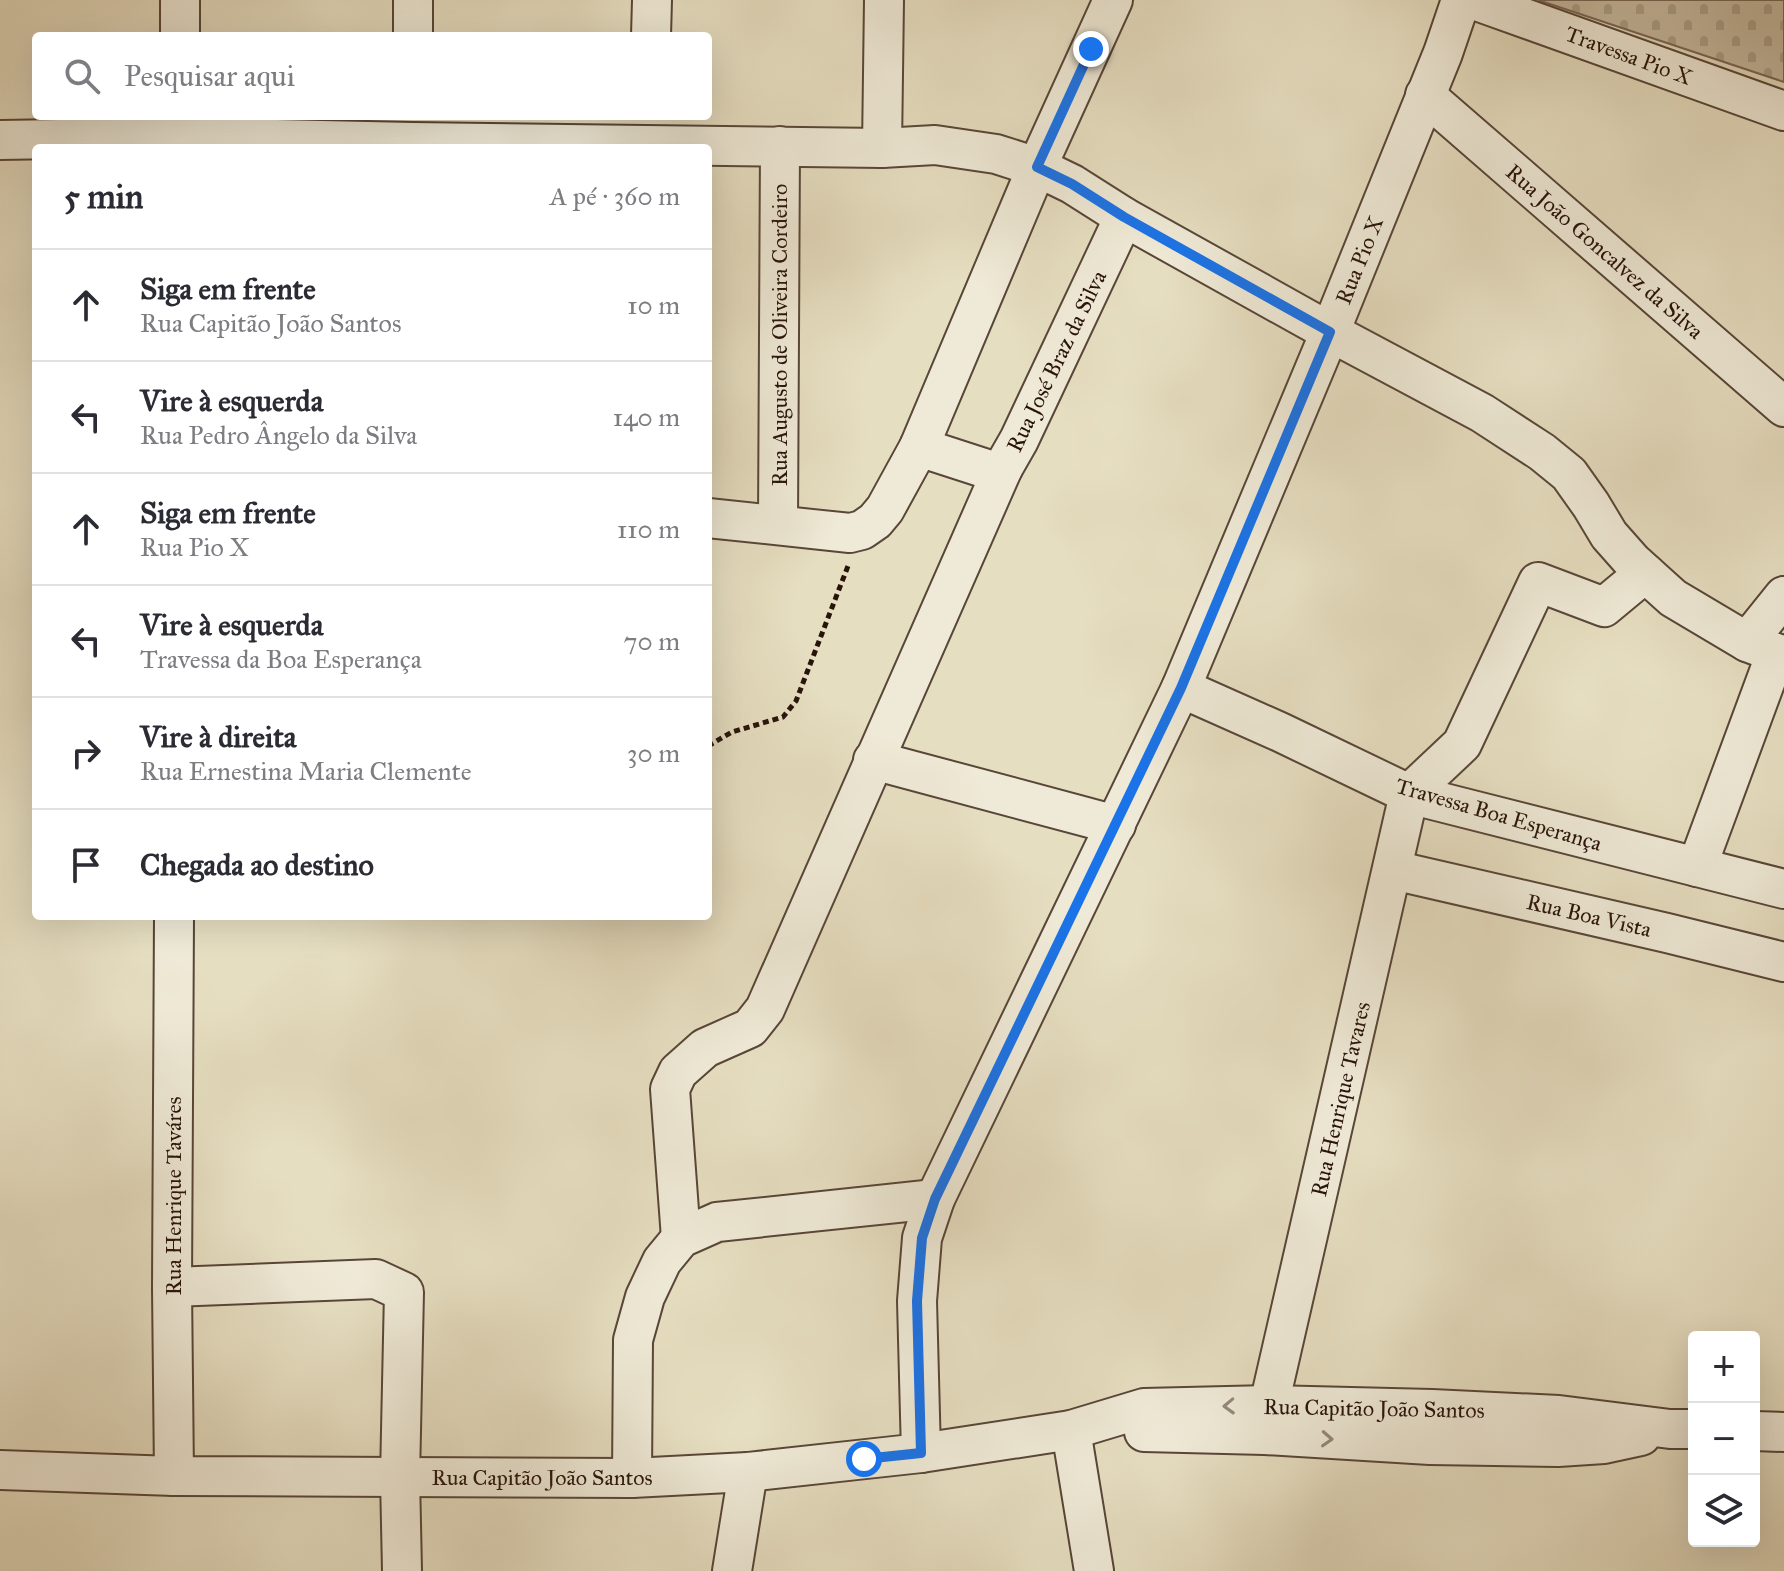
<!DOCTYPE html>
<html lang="pt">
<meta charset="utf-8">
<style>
body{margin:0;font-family:"IM FELL Great Primer",serif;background:#f2f2f3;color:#2b2b33}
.controls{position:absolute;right:24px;bottom:24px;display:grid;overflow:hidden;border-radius:8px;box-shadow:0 8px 32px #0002}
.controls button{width:72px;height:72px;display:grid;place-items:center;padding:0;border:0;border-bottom:2px solid #e1e1e2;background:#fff;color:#2b2b33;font:40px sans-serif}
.stop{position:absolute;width:24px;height:24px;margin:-18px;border:6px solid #1a73e8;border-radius:50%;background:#fff}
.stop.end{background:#1a73e8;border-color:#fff;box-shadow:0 2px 8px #0008}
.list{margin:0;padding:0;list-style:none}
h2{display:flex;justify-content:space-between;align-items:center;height:104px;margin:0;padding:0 32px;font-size:34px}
h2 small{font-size:26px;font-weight:400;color:#7c7c81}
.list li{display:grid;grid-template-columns:52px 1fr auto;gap:24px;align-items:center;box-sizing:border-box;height:112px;padding:0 32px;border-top:2px solid #e1e1e2}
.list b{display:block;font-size:30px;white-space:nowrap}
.list p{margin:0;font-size:26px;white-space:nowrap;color:#7c7c81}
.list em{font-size:26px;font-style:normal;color:#7c7c81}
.icon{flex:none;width:44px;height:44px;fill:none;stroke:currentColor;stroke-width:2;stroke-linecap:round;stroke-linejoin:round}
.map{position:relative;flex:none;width:1784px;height:1571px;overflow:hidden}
.search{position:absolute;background:#fff;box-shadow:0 8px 32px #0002;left:32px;top:32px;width:680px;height:88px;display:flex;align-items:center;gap:20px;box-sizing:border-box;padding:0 28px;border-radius:8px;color:#7c7c81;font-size:30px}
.panel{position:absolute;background:#fff;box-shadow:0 8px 32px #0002;left:32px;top:144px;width:680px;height:776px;border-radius:8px}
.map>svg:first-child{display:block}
</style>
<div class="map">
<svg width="1784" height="1571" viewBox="0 0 1784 1571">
<defs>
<pattern id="cemetery-stones" width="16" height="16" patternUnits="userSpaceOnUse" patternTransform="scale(2)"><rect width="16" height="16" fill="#c6bba2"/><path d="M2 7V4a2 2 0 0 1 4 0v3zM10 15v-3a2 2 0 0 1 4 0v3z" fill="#aaa08a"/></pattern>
</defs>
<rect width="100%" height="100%" fill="#e6dec1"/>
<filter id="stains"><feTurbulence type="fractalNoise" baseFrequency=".0025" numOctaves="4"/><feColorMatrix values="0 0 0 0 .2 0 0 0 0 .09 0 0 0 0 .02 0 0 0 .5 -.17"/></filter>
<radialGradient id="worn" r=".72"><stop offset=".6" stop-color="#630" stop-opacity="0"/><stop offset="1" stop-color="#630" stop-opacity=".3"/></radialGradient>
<polygon fill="url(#cemetery-stones)" stroke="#776756" stroke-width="2" points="1538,0 1784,0 1784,82"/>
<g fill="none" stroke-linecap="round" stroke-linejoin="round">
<g stroke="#584638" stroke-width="42">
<g id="minor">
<polyline points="1474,0 1784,111"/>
<polyline points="180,36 180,0"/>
<polyline points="413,36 413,0"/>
<polyline points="651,36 652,0"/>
<polyline points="1425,95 1784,407"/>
<polyline points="0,140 178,137 412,142 882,148 935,145 996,154 1037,167 1072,184 1124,217 1330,332 1482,413 1542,452 1569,474 1591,505 1609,535 1632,561 1673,598 1747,642 1784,656"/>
<polyline points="882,148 884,0"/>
<polyline points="919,447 993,471 1003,468 1019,440 1124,217"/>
<polyline points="708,518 850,533 862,530 875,521 885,509 919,447 1037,167 1113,0"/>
<polyline points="778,524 780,146"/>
<polyline points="1747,642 1784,596"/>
<polyline points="1181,688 1280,732 1409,794 1784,889"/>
<polyline points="873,760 1116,825"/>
<polyline points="1697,867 1776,653"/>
<polyline points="1393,870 1667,933 1784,962"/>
<polyline points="681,1238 670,1089 678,1072 705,1048 750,1028 765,1009 1003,468"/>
<polyline points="172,1287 376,1279 404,1292 400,1477 402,1571"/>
<polyline points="1071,1430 1094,1571"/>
<polyline points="1754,1431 1784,1432"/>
<polyline points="1144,1432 1265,1435 1430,1445 1558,1447 1604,1444 1641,1436"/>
<polyline points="1265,1435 1269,1405 1409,794 1462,744 1538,582 1604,607 1645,573"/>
<polyline points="921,1453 917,1301 922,1238 935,1199 1181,688 1330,332 1443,53 1461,0"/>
<polyline points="0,1470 174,1476 400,1477 632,1478 748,1472 921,1453 1071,1430 1144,1408 1269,1405 1432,1409 1559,1415 1670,1429 1694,1429"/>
<polyline points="174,1476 172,1287 174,916"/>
<polyline points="632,1478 633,1340 645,1297 662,1261 681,1238 717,1222 935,1199"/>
<polyline points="732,1571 748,1472"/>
</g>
</g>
<polyline stroke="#28130b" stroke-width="5" stroke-dasharray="6 4" stroke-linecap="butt" points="708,746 732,732 783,717 796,701 848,566"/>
<use href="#minor" stroke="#efead7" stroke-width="38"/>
</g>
<defs><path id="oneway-chevron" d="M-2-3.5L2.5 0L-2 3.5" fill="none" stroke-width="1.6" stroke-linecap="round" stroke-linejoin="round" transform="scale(2)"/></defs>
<g stroke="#95897b">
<use href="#oneway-chevron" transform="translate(1229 1406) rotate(178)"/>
<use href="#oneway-chevron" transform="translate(1327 1439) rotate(3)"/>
</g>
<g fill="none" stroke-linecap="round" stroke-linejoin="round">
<polyline stroke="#1a73e8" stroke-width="10" points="864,1459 921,1453 917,1301 922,1238 935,1199 1181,688 1330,332 1124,217 1072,184 1037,167 1091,49"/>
</g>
<g text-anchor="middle" stroke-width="8" stroke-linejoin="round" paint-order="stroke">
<g font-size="22" fill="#28130b" stroke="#efead7">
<text transform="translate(1629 55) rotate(20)" y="8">Travessa Pio X</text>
<text transform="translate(1605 251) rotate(41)" y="8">Rua João Goncalvez da Silva</text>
<text transform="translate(1359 260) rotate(-68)" y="8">Rua Pio X</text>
<text transform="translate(779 335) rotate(-90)" y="8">Rua Augusto de Oliveira Cordeiro</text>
<text transform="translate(1056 361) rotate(-64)" y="8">Rua José Braz da Silva</text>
<text transform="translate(1499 814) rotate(16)" y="8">Travessa Boa Esperança</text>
<text transform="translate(1589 915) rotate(13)" y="8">Rua Boa Vista</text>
<text transform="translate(1340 1099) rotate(-77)" y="8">Rua Henrique Tavares</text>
<text transform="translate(173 1196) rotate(-90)" y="8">Rua Henrique Taváres</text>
<text transform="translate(1374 1408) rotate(1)" y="8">Rua Capitão João Santos</text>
<text x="542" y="1485">Rua Capitão João Santos</text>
</g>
</g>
<rect width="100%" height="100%" filter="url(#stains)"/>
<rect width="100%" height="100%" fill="url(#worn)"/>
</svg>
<div class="controls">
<button>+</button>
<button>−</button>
<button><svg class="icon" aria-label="layers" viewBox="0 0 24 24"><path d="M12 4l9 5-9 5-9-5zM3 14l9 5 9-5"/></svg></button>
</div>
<div class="stop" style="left:864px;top:1459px"></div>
<div class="stop end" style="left:1091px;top:49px"></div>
<div class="search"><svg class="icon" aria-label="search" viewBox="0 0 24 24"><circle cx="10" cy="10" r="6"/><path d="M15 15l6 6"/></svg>Pesquisar aqui</div>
<section class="panel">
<h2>5 min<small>A pé · 360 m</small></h2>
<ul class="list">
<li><svg class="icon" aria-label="ahead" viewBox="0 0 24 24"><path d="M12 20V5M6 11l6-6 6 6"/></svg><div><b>Siga em frente</b><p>Rua Capitão João Santos</p></div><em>10 m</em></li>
<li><svg class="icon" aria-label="left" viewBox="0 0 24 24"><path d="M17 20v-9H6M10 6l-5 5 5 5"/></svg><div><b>Vire à esquerda</b><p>Rua Pedro Ângelo da Silva</p></div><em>140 m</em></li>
<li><svg class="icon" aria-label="ahead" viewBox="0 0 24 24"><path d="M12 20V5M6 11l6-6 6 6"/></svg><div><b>Siga em frente</b><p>Rua Pio X</p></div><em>110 m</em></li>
<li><svg class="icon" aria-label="left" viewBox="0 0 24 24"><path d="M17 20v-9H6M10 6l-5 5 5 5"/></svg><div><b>Vire à esquerda</b><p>Travessa da Boa Esperança</p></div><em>70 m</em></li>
<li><svg class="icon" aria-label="right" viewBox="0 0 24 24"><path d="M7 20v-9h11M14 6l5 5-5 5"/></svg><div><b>Vire à direita</b><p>Rua Ernestina Maria Clemente</p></div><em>30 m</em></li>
<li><svg class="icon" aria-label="arrive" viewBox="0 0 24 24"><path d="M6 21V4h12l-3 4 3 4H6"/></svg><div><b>Chegada ao destino</b></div></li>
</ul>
</section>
</div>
